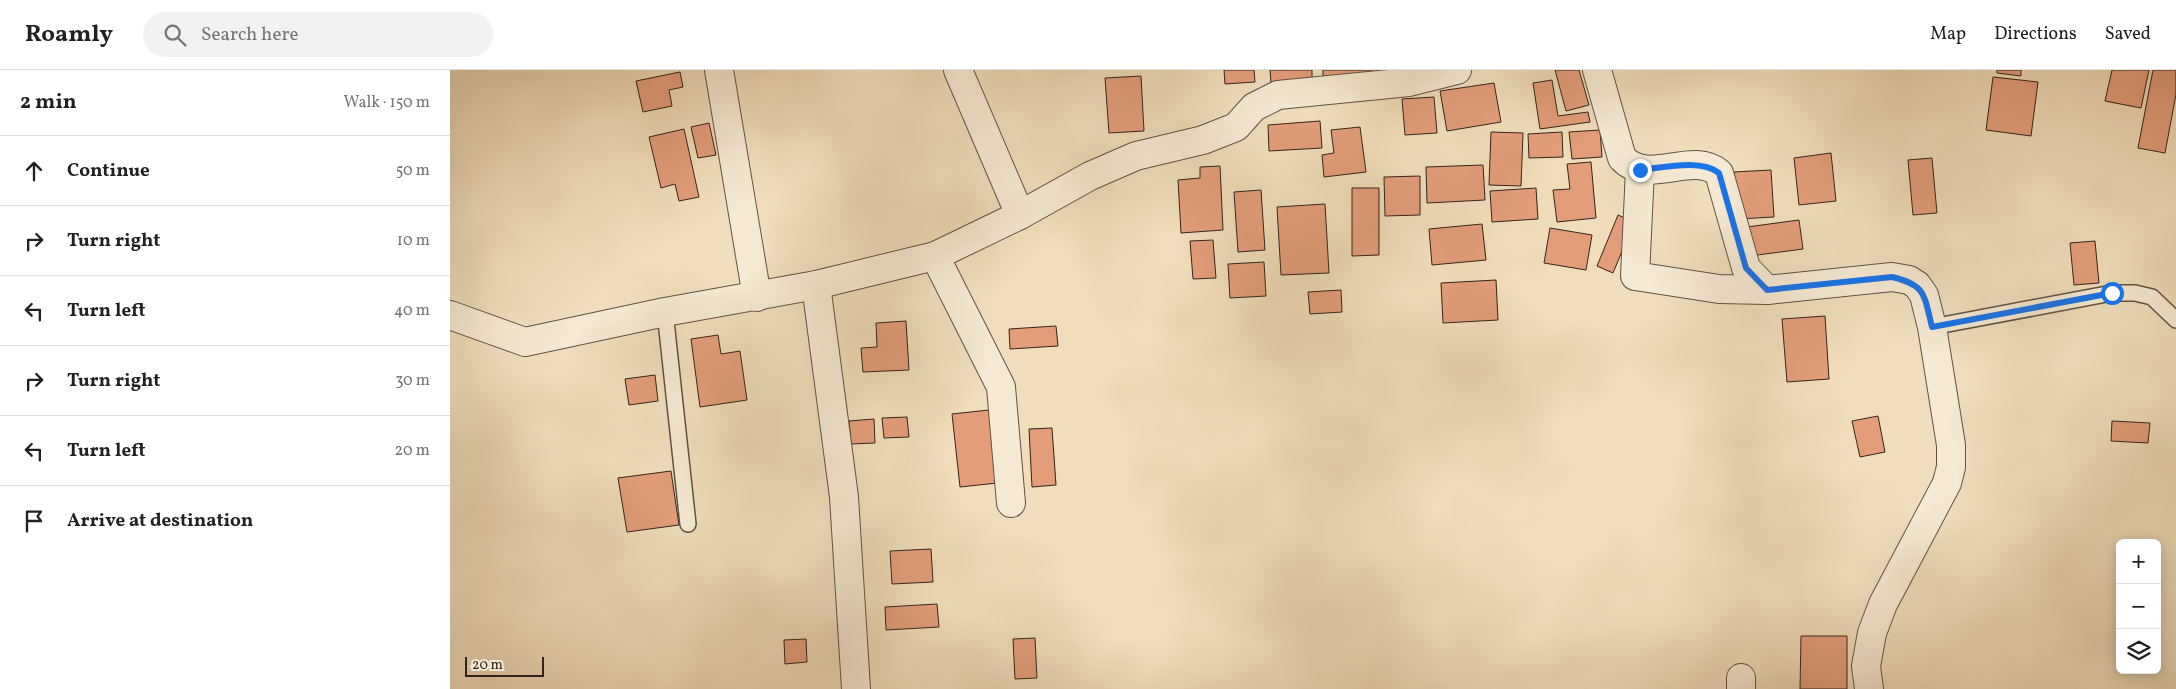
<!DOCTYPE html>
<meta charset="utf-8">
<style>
body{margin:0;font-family:Vollkorn,serif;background:#f2f2f2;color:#202124}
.controls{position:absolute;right:15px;bottom:15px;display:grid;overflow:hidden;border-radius:8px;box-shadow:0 2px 12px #0003}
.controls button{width:45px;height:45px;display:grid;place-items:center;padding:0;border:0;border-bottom:1px solid #e0e0e0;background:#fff;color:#202124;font:25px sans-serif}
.scale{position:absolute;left:15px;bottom:12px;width:79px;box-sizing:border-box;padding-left:5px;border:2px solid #32241d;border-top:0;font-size:14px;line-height:18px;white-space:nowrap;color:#32241d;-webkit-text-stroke:4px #f5e9d3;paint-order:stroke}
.stop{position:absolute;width:15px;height:15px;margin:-11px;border:4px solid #1a73e8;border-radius:50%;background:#fff}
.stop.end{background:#1a73e8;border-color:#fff;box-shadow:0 1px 5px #0008}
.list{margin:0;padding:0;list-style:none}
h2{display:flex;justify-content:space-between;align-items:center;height:65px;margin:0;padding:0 20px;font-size:21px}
h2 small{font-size:16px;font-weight:400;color:#757577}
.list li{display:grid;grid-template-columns:32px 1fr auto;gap:15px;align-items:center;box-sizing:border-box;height:70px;padding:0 20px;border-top:1px solid #e0e0e0}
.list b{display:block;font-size:19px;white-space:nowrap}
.list em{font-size:16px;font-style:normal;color:#757577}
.icon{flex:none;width:28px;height:28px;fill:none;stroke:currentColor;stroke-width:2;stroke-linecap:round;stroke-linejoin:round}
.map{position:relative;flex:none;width:1726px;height:619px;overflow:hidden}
header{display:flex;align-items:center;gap:30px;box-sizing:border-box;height:70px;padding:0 25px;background:#fff;border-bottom:1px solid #e0e0e0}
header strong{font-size:24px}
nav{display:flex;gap:28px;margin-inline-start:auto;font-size:18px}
.search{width:350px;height:45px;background:#f2f2f2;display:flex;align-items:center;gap:12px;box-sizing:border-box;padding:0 18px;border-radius:28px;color:#757577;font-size:19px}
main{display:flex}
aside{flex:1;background:#fff}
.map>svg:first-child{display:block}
</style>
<header>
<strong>Roamly</strong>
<div class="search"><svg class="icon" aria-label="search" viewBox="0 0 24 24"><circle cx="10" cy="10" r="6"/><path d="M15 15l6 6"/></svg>Search here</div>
<nav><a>Map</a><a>Directions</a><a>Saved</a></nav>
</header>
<main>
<aside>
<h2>2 min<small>Walk · 150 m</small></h2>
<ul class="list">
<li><svg class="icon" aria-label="ahead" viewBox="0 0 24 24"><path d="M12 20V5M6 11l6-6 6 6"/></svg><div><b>Continue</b></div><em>50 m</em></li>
<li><svg class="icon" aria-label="right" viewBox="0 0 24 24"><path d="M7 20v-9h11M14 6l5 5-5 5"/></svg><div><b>Turn right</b></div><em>10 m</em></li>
<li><svg class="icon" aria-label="left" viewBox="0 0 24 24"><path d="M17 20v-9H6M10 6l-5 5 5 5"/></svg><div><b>Turn left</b></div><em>40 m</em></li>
<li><svg class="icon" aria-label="right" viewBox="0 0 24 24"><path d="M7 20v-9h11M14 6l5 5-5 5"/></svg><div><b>Turn right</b></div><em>30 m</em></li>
<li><svg class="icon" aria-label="left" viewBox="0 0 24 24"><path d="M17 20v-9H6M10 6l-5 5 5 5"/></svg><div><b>Turn left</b></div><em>20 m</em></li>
<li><svg class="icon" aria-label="arrive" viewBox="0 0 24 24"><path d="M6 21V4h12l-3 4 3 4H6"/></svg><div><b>Arrive at destination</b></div></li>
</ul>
</aside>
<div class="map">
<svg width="1726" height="619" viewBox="0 0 1726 619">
<rect width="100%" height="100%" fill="#efddbb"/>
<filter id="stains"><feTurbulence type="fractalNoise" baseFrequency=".004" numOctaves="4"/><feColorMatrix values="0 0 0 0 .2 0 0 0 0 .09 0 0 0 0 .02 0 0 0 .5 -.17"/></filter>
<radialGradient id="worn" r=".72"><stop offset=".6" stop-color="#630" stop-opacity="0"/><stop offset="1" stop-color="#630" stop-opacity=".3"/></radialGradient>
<g fill="#e39d7b" stroke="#32241d">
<polygon points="774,0 804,0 805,12 775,14"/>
<polygon points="820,0 862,0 862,10 821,13"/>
<polygon points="873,0 922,0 922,6 873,9"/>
<polygon points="1105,0 1129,0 1139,35 1116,41"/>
<polygon points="1547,0 1571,0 1571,6 1547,3"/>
<polygon points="1662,0 1699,0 1691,38 1655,31"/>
<polygon points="1703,0 1726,0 1726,24 1715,83 1688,78"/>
<polygon points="230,2 233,17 219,20 222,36 193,42 186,11"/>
<polygon points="691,6 694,61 659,63 655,8"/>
<polygon points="1543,7 1588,12 1581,66 1536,60"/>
<polygon points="1102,10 1108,46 1138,42 1140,52 1090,59 1083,13"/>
<polygon points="1044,13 1051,52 997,61 990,21"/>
<polygon points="984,27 987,63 955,65 952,29"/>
<polygon points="870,51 872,78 819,81 818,55"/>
<polygon points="259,53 266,85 248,88 241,57"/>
<polygon points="910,57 916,102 874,107 872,85 884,83 881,60"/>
<polygon points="234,59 249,127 229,131 225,114 211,118 199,67"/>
<polygon points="1150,60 1152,87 1122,89 1119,62"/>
<polygon points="1041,62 1073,63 1071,116 1039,115"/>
<polygon points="1112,62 1113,87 1079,88 1078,64"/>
<polygon points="1381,83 1386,131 1349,135 1344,88"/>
<polygon points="1482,88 1487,143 1463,145 1458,90"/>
<polygon points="1141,92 1146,148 1107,152 1103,120 1120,119 1117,94"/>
<polygon points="1033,95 1035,130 977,133 976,97"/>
<polygon points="770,96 773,160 731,163 728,110 750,108 750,97"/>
<polygon points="1321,100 1324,147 1288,149 1284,102"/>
<polygon points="970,106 970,145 935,146 934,107"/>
<polygon points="902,118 929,118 929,185 902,186"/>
<polygon points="1086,118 1088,149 1042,152 1040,121"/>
<polygon points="811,120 815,180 788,182 784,122"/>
<polygon points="875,134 879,203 831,205 827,137"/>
<polygon points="1168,145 1184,152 1163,203 1147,196"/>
<polygon points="1349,150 1353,179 1300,186 1297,157"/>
<polygon points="1032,154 1036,190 982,195 979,159"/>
<polygon points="1100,158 1142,165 1136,200 1094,193"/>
<polygon points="763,170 766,208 743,209 740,171"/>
<polygon points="1645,171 1649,213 1624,215 1620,173"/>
<polygon points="814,192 816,226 780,228 778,194"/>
<polygon points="1046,210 1048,250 993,253 991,213"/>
<polygon points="891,220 892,242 860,244 858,222"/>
<polygon points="1375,246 1379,309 1337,312 1332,249"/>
<polygon points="456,251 459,300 413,302 411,278 427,277 426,253"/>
<polygon points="606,256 608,276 560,279 559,259"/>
<polygon points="268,265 271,284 290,281 297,330 250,337 241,269"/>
<polygon points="205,305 208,331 179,335 175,309"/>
<polygon points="539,340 547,413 510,417 502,344"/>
<polygon points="1428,346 1435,382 1410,387 1402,351"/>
<polygon points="457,347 459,367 434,368 432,348"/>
<polygon points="424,349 425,373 401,374 399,351"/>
<polygon points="1662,351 1700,353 1698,373 1661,371"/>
<polygon points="602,358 606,415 582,417 579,359"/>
<polygon points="221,401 229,455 177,462 168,408"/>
<polygon points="481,479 483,512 442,514 440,481"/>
<polygon points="487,534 489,557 436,560 435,537"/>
<polygon points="1351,566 1397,566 1397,619 1350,619"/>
<polygon points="585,568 587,608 565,609 563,569"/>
<polygon points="356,569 357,592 335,594 334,570"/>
</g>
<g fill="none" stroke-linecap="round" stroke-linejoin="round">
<g stroke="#615244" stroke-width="18">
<g id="service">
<polyline points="215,242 238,454"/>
<polyline points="1482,257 1662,223 1685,223 1702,227 1726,250"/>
</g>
</g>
<g stroke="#615244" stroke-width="30">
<g id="minor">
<polyline points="269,0 307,227"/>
<polyline points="508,0 570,145"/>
<path d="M 1147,0 L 1172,88 C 1199,117 1241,80 1269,103 L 1296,198 L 1317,220 L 1442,207 L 1459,210 L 1467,215 L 1474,225 L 1482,257 L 1501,375 L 1501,397 L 1497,413 L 1433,534 L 1422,563 L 1416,596 L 1419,619"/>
<polyline points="1190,100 1185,206 1269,219 1317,220"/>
<polyline points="485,186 551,317 561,433"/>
<polyline points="366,215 394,427 406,619"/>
<polyline points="0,245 75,272 215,242 366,215 485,186 570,145 640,106 686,86 753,70 786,57 804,37 828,25 959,12 1007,0"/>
<polyline points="1291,608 1291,619"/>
</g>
</g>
<use href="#service" stroke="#f5e9d3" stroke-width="15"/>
<use href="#minor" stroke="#f5e9d3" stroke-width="28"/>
</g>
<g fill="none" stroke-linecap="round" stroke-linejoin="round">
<path stroke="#1a73e8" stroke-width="6" d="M 1190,100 C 1212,98 1251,88 1269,103 L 1296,198 L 1317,220 L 1442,207 C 1477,215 1474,226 1482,257 L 1662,223"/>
</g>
<rect width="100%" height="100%" filter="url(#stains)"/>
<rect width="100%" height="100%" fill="url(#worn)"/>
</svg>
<div class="controls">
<button>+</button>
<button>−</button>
<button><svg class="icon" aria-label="layers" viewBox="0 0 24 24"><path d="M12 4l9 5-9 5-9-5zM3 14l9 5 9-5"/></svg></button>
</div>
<div class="scale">20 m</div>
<div class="stop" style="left:1662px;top:223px"></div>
<div class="stop end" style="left:1190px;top:100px"></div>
</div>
</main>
